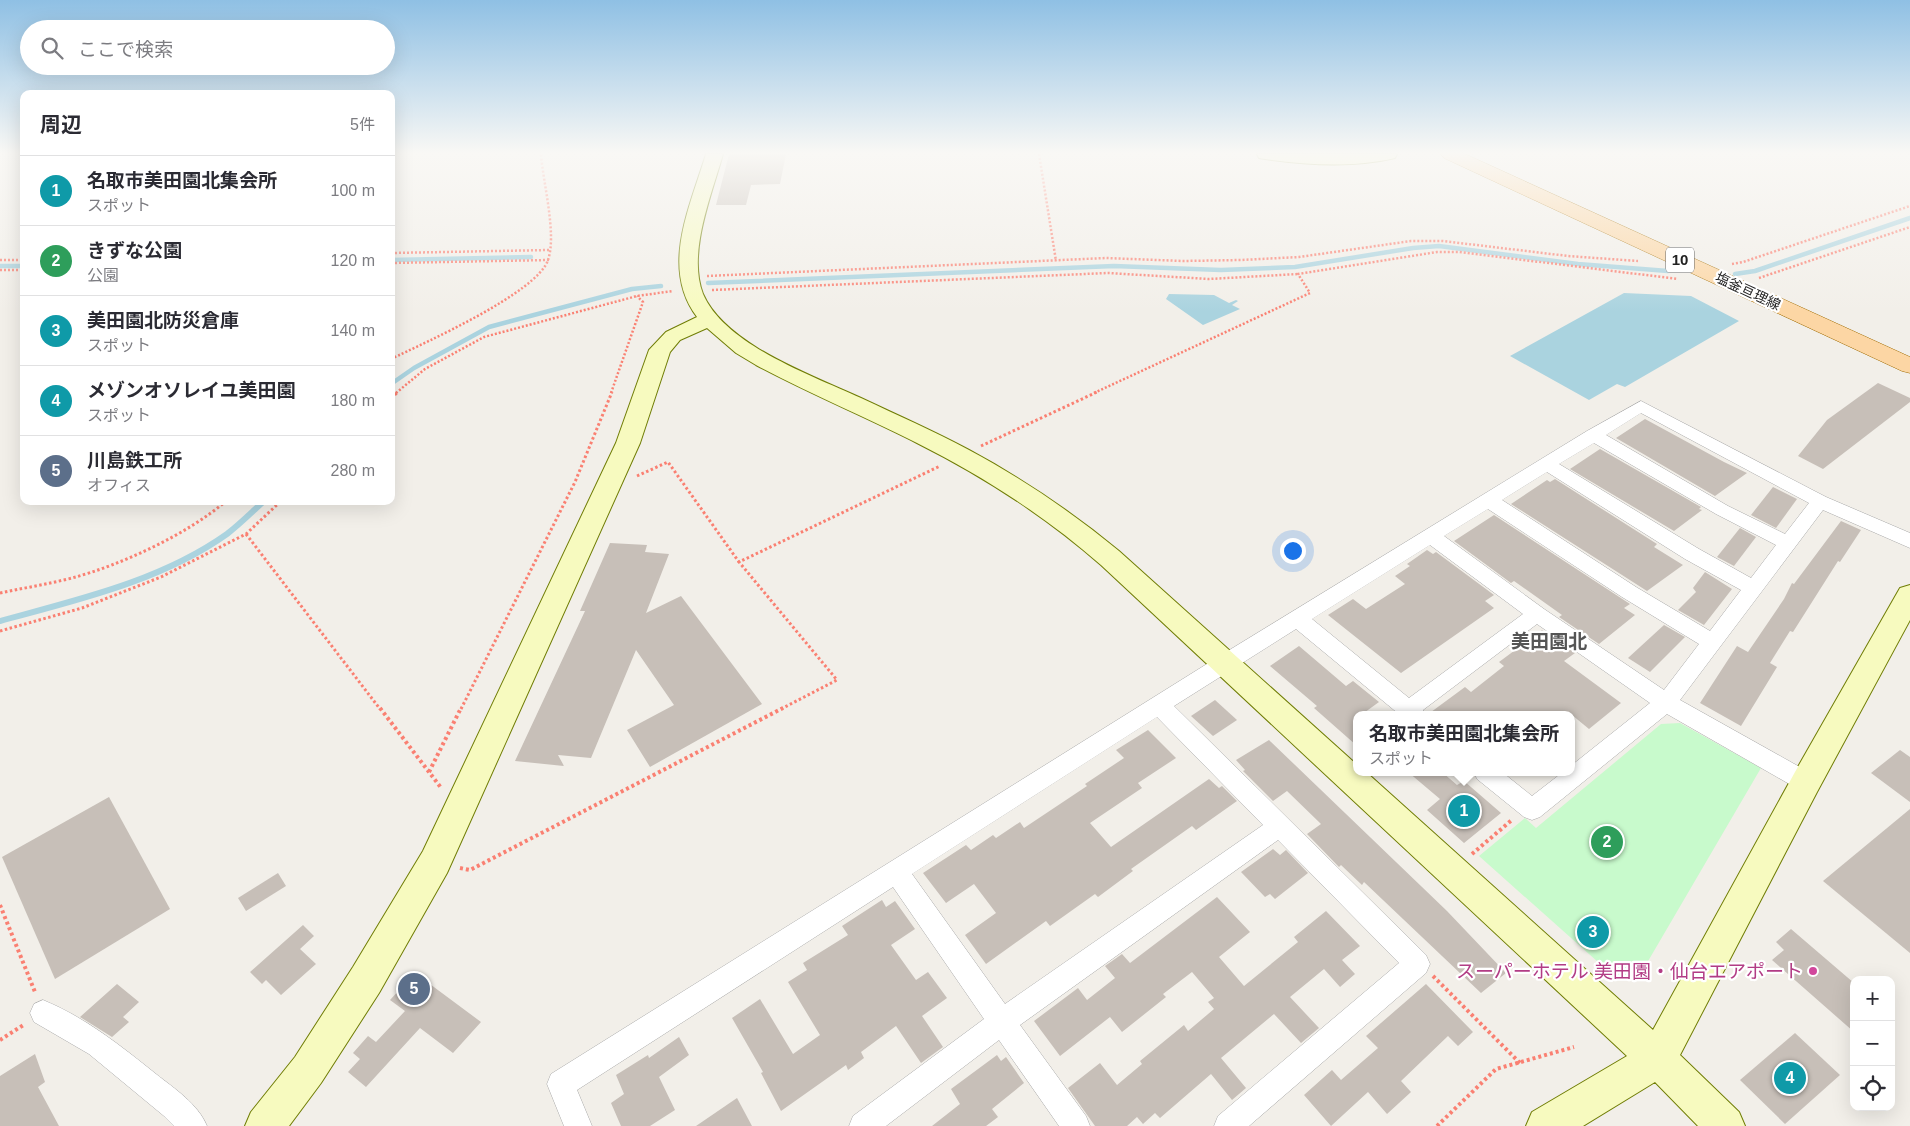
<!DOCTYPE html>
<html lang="ja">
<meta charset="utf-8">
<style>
body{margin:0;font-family:Arial,"Noto Sans JP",sans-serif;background:#f7f7f7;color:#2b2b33}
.controls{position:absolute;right:15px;bottom:15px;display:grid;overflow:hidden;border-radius:10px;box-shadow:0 5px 20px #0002}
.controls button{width:45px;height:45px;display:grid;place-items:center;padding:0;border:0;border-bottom:1px solid #e1e1e2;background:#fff;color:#2b2b33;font:25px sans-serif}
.you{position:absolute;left:1292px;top:550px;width:18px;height:18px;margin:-12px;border:4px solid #fff;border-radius:50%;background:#1a73e8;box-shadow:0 0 0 8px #1a73e833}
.badge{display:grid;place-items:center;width:32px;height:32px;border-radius:50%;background:#d93025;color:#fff;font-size:16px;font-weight:700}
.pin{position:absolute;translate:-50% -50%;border:2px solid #fff;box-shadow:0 1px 5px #0006}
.popup{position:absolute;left:1353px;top:711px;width:222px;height:65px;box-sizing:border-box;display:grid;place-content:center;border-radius:10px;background:#fff;filter:drop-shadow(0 1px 4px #0005);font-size:16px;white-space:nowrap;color:#7c7c81}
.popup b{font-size:19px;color:#2b2b33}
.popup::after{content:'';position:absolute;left:50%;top:100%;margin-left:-10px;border:10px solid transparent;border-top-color:#fff}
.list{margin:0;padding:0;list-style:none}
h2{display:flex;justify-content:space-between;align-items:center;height:65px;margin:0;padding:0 20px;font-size:21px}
h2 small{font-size:16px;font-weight:400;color:#7c7c81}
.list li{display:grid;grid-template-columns:32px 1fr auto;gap:15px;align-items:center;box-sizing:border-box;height:70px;padding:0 20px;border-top:1px solid #e1e1e2}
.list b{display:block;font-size:19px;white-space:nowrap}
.list p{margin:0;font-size:16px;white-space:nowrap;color:#7c7c81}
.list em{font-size:16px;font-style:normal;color:#7c7c81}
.icon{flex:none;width:28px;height:28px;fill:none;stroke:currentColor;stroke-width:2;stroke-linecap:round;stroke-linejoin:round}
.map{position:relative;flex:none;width:1910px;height:1126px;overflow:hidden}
.search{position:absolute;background:#fff;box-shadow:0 5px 20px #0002;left:20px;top:20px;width:375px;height:55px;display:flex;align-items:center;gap:12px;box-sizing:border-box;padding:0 18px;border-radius:28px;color:#7c7c81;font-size:19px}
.panel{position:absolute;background:#fff;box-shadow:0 5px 20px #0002;left:20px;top:90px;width:375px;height:415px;border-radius:10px}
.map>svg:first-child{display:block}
</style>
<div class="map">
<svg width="1910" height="1126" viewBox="0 0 1910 1126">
<rect width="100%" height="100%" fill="#f2efe9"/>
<polygon fill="#c8facc" points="1680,723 1761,768 1637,980 1617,979 1479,856 1525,818 1536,828 1661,724"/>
<g fill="#aad3df">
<polygon points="1624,293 1691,296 1739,321 1625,387 1617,384 1589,400 1510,356"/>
<polygon points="1169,294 1214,295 1229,303 1236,300 1238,301 1232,305 1240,309 1203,325 1166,299"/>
</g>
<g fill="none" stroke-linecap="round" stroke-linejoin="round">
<g stroke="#aad3df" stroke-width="4.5">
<polyline points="391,260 531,257"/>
<polyline points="0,266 24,266"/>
<polyline points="1735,274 1755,271 1910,218"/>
<polyline points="708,283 1114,266 1221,270 1295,267 1413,248 1439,246 1578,264 1668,271"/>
<polyline points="391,384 414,368 489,327 632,289 661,286"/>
</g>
<path stroke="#aad3df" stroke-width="6" d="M 0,621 C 77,600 161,581 227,534 C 240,524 252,512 264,501"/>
</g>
<g fill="#c7bfb8">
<polygon points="729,154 786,154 780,184 751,185 746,205 716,205"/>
<polygon points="1878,383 1910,398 1910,402 1823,469 1798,456 1827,420"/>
<polygon points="1645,419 1724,462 1747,473 1715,496 1616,438"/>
<polygon points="1600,449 1701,507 1699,509 1702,510 1674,531 1570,469"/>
<polygon points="1555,479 1657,544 1654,547 1683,565 1647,591 1511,504 1547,480 1550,482"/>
<polygon points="1773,487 1797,499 1776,528 1751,515"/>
<polygon points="1494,515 1630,604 1624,608 1635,615 1599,644 1559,617 1562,615 1514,581 1511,583 1454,541"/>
<polygon points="1841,521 1861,530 1840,562 1838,561 1793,632 1790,631 1770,663 1777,667 1741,726 1700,703 1737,646 1748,652 1784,599 1792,583 1794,584"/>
<polygon points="1740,528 1756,537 1734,566 1717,557"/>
<polygon points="610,543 647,545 645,552 669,554 646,613 681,596 762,704 650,767 627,730 674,705 636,650 591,758 558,755 564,766 515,761 585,611 580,611"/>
<polygon points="1427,550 1433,554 1436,552 1494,595 1485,601 1494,608 1401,673 1328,615 1353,599 1366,609 1405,584 1395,576 1410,566 1407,564"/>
<polygon points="1705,572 1732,589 1704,625 1678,610 1696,592 1693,588"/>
<polygon points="1664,625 1685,637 1650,672 1628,658"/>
<polygon points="1542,630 1575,653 1564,661 1621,703 1589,729 1572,715 1427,715 1465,687 1471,692 1504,666 1499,662"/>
<polygon points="1299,646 1346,686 1353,681 1379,702 1361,715 1356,715 1356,745 1314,708 1317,706 1270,666"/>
<polygon points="1215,700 1237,720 1213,736 1191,716"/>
<polygon points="1148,730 1176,758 1138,783 1142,788 1090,823 1111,847 1209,779 1219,788 1222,786 1237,801 1196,830 1192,826 1131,869 1133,871 1098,897 1095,894 1050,926 1046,921 986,964 965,935 996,913 974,884 946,903 923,873 966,845 971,850 993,835 996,838 1020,822 1024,828 1087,786 1085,784 1124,758 1116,750"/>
<polygon points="1269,740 1447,911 1506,973 1481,993 1364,882 1362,885 1341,865 1339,867 1307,834 1321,824 1287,791 1273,801 1243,771 1245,770 1236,760"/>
<polygon points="1900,750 1910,757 1910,802 1871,773"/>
<polygon points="1408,772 1442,772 1457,785 1464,781 1501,813 1464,843 1427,810 1440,799"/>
<polygon points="109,797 170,909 55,979 2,857"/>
<polygon points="1910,809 1910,953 1823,881"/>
<polygon points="1273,849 1280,855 1286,850 1308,873 1275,899 1270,894 1265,897 1241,872"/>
<polygon points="278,873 286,886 246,911 238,898"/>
<polygon points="1217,897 1250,932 1219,957 1244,986 1298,942 1294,937 1326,911 1360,946 1342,960 1355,974 1340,987 1324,969 1290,997 1319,1028 1301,1043 1274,1014 1221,1058 1246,1088 1232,1100 1211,1074 1160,1118 1155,1113 1143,1124 1137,1117 1127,1126 1095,1126 1068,1088 1100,1063 1117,1085 1142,1064 1140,1061 1184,1025 1188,1031 1214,1009 1208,1002 1214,998 1192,972 1163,994 1166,997 1122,1032 1110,1017 1060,1056 1034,1021 1078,988 1087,1000 1115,978 1105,966 1122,954 1130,963"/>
<polygon points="882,900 886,907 895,901 915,929 891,945 916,980 928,972 947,998 922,1016 943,1047 921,1063 896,1026 861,1052 864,1058 848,1070 846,1065 781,1111 761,1073 763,1072 732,1018 760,999 793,1054 820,1035 788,982 807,970 803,963 848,935 842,926"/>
<polygon points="303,925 314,936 300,949 316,964 281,995 266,980 262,984 250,972"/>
<polygon points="1791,929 1854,983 1854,1032 1772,960 1784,950 1776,942"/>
<polygon points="415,973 481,1022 453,1053 420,1028 366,1087 348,1072 360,1059 353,1053 368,1036 376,1042 405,1011 390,1000"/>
<polygon points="117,984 139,1002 123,1017 129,1022 112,1037 80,1017"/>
<polygon points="1426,984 1473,1032 1458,1046 1448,1036 1401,1081 1411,1092 1387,1114 1368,1092 1331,1126 1304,1095 1332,1070 1341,1080 1378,1048 1366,1036"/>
<polygon points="1795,1033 1840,1075 1785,1124 1740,1080"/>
<polygon points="679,1037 689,1055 659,1077 675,1110 650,1126 621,1126 611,1103 624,1094 616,1075 648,1055 649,1058"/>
<polygon points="35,1054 45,1082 38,1087 59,1126 0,1126 0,1076"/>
<polygon points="997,1055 1001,1061 1006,1057 1024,1083 992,1109 998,1117 986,1126 932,1126 960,1104 951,1089"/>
<polygon points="737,1098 752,1126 696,1126"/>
</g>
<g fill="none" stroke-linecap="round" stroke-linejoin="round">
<g stroke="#a9a9a9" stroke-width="1">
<g id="street">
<path d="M 1641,401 L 1826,497 L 1910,533 L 1910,548 L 1823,510 L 1680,700 L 1814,775 L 1817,782 L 1814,789 L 1806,792 L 1798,789 L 1667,714 L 1540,817 L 1532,820 L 1524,817 L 1477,779 L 1474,772 L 1502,772 L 1532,796 L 1563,772 L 1572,772 L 1572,765 L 1650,703 L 1537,624 L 1423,710 L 1425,715 L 1400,715 L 1296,629 L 1174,706 L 1426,955 L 1430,964 L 1426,973 L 1249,1126 L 1214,1126 L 1218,1116 L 1399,963 L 1278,840 L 1020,1025 L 1086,1116 L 1090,1126 L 1059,1126 L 999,1040 L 886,1126 L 849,1126 L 853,1116 L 984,1019 L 893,887 L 577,1090 L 592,1126 L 564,1126 L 547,1084 L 551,1074 L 1218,657 L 1587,431 ZM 1641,413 L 1809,503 L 1785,534 L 1728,506 L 1606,435 ZM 1594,443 L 1716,514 L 1776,545 L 1751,578 L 1699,549 L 1559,464 ZM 1547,472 L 1685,559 L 1741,590 L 1710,631 L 1636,587 L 1502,500 ZM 1488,509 L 1622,597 L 1699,644 L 1664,690 L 1544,609 L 1444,536 ZM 1430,545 L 1523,614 L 1409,698 L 1312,619 ZM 1157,717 L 1263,825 L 1005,1004 L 912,874 Z"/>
<path d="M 43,1000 C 85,1017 121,1046 156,1074 C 175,1089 198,1104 207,1126 L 174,1126 L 164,1116 L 89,1054 L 34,1022 L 30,1013 L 34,1004 Z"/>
</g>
</g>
<g stroke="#707d05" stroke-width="2">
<g id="secondary">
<path d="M 706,154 L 723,154 C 712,194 687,253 703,294 C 725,345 813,376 861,398 C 897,415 934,431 969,450 C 1023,479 1073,513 1119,551 L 1356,764 L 1356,772 L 1366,772 L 1653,1030 L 1795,772 L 1900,588 L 1910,585 L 1910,620 L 1817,792 L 1680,1055 L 1739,1112 L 1745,1126 L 1698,1126 L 1655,1082 L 1583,1126 L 1526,1126 L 1532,1112 L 1627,1056 L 1101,565 C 1045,516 983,476 917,443 C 864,416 808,393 756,365 L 736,353 L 707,328 L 680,340 L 670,352 L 640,443 L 447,873 L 379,993 L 321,1083 L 289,1126 L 245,1126 L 251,1112 L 295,1057 L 353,967 L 423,851 L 616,443 L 649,350 L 666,332 L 697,317 C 660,268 690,207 706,154 Z"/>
<path d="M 1257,154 L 1397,154 L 1395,158 C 1353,168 1307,165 1265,159 L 1259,158 Z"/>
</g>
</g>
<g stroke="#a06b00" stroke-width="1">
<polygon id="primary" points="1441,154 1465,154 1910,357 1910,373 1902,371 1444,158"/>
</g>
<g stroke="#fa8072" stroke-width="2.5" stroke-dasharray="2 2" stroke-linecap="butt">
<polyline points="1039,154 1056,261"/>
<polyline points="391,253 549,250"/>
<polyline points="0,260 24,260"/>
<polyline points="391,263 549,260"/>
<polyline points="1732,264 1743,262 1910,206"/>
<polyline points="0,270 24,270"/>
<polyline points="707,276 1106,258 1183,261 1241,260 1299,257 1411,241 1443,241 1568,256 1638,261"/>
<polyline points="1759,278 1910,227"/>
<polyline points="712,290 1108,273 1209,279 1298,274"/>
<path d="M 391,359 C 424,343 537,293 548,260 C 557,234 543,183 541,154"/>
<polyline points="396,393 425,369 484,337 637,296 673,291"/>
<polyline points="611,393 643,302 637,296"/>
<polyline points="1094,393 1310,293 1298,274 1437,252 1459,252 1678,279"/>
</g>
<g stroke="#fa8072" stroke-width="3" stroke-dasharray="2.5 2.5" stroke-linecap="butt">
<polyline points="391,398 398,392"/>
<polyline points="981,446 1097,392"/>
<polyline points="637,476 668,462 739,562"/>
<polyline points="246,534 380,709"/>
<path d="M 0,593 C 24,588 48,584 72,578 C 121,565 188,534 226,501"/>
<polyline points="0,631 82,608 161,577 246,534 281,501"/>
<polyline points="461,709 575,482 612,392"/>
<polyline points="781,709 837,680 739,562 940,466"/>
</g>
<g stroke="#fa8072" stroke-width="4" stroke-dasharray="3 3" stroke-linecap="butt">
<polyline points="380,708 442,789"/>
<polyline points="429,772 461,708"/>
<polyline points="1472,854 1513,819"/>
<polyline points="460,868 470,870 783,708"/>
<polyline points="0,905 35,992"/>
<polyline points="1433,976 1520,1063"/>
<polyline points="0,1040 25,1024"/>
<polyline points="1437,1126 1496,1069 1574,1047"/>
</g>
<use href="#street" fill="#fff" fill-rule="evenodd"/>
<use href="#secondary" fill="#f7fabf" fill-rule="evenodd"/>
<use href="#primary" fill="#fcd6a4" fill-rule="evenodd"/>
</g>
<linearGradient id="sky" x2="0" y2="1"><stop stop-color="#8fc0e4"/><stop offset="0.49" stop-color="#f9f8f5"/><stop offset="1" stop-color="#f9f8f5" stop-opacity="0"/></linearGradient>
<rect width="1910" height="312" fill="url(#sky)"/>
<circle fill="#d1479c" stroke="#fff" stroke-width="2" cx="1813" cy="971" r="5"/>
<g text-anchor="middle" stroke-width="4.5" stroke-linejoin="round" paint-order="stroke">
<g font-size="14" fill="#222" stroke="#fff">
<text transform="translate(1748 291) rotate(25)" y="5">塩釜亘理線</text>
</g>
<rect fill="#fff" stroke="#646464" stroke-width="1" x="1666" y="247.5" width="28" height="25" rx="4"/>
<g font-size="15" font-weight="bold" fill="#222">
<text x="1680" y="265">10</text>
</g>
<g font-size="19" font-weight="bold" fill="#555" stroke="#fff">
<text x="1549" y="648">美田園北</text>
</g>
<g font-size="19" fill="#b23c85" stroke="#fff" text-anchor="end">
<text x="1803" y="978">スーパーホテル 美田園・仙台エアポート</text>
</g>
</g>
</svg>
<div class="controls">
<button>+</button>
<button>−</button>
<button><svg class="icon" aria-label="locate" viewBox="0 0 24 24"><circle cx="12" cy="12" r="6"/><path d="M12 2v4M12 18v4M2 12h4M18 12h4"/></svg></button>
</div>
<div class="you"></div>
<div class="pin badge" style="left:1464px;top:811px;background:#0f9aa8">1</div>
<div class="popup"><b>名取市美田園北集会所</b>スポット</div>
<div class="pin badge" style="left:1607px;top:842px;background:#2e9e5b">2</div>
<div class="pin badge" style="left:1593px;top:932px;background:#0f9aa8">3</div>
<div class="pin badge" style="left:1790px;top:1078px;background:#0f9aa8">4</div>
<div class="pin badge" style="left:414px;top:989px;background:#5c6f8a">5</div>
<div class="search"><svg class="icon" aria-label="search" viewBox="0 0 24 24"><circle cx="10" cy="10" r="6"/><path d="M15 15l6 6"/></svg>ここで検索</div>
<section class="panel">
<h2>周辺<small>5件</small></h2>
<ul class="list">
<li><span class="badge" style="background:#0f9aa8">1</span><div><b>名取市美田園北集会所</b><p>スポット</p></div><em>100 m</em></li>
<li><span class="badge" style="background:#2e9e5b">2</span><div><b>きずな公園</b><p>公園</p></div><em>120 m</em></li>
<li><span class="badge" style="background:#0f9aa8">3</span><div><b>美田園北防災倉庫</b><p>スポット</p></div><em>140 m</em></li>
<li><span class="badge" style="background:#0f9aa8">4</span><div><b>メゾンオソレイユ美田園</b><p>スポット</p></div><em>180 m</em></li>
<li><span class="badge" style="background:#5c6f8a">5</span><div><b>川島鉄工所</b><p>オフィス</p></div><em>280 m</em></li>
</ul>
</section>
</div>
